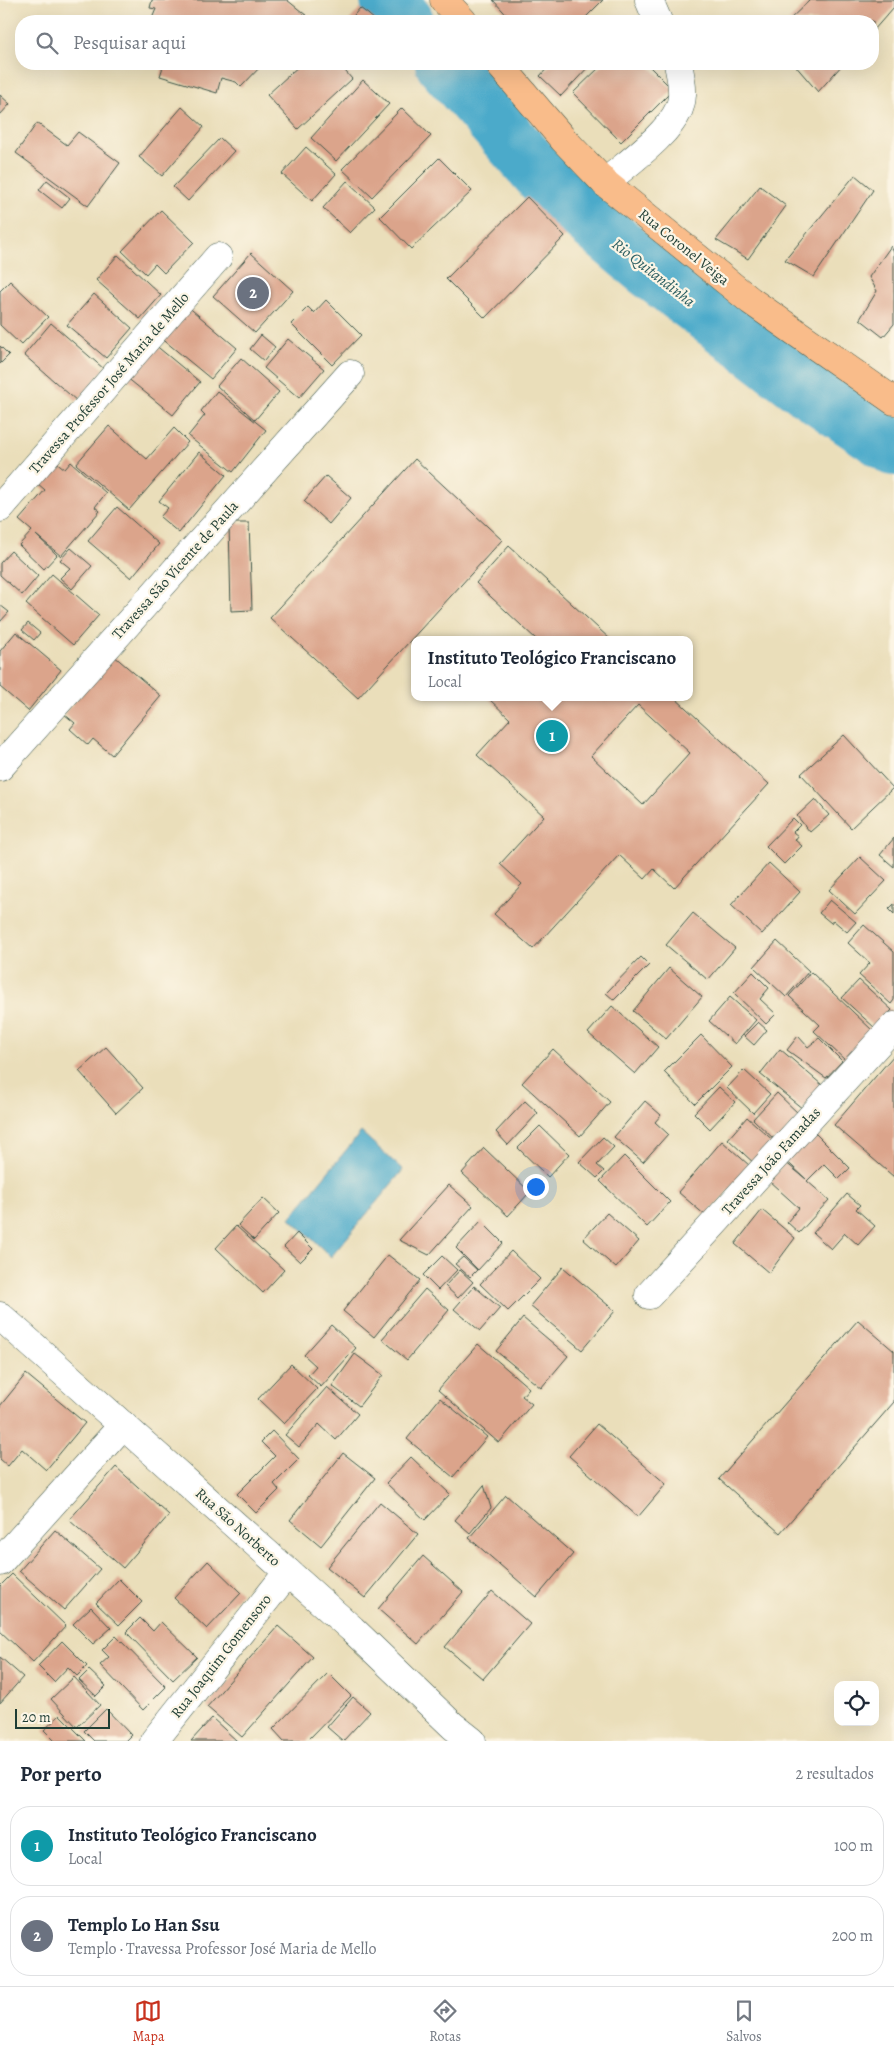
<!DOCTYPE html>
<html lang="pt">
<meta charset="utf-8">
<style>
body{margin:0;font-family:Alegreya,serif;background:#f6f6f7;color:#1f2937}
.controls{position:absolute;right:15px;bottom:15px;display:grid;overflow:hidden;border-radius:10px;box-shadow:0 5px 20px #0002}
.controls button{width:45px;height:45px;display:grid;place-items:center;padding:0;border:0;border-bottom:1px solid #e0e1e3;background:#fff;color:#1f2937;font:25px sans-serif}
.scale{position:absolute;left:15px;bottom:12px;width:95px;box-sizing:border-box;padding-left:5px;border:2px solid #1f3d34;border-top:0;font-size:14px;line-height:18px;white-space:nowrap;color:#1f3d34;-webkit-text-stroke:4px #fcf5e5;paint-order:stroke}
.you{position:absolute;left:535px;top:1186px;width:18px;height:18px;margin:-12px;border:4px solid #fff;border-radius:50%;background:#1a73e8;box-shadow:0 0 0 8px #1a73e833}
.badge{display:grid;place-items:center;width:32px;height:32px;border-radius:50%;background:#c8321e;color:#fff;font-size:16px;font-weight:700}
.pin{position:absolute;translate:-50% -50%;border:2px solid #fff;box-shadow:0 1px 5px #0006}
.popup{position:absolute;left:411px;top:636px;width:282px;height:65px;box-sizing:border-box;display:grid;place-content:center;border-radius:10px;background:#fff;filter:drop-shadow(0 1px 4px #0005);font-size:16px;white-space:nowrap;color:#747a83}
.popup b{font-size:19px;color:#1f2937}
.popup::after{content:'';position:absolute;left:50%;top:100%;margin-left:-10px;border:10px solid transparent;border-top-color:#fff}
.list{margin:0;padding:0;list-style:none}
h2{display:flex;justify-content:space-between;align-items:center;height:65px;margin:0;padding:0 20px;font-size:21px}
h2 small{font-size:16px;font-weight:400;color:#747a83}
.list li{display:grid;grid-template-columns:32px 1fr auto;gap:15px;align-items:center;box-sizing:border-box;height:80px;margin:0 10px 10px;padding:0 10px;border:1px solid #e0e1e3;border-radius:20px}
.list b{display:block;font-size:19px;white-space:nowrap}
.list p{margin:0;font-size:16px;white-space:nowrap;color:#747a83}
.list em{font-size:16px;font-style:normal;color:#747a83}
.icon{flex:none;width:28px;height:28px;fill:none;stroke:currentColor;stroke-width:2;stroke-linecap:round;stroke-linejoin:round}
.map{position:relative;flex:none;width:894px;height:1741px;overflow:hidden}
.search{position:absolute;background:#fff;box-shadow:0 5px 20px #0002;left:15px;right:15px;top:15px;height:55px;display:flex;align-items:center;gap:12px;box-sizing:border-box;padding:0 18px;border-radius:20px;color:#747a83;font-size:19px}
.sheet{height:245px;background:#fff}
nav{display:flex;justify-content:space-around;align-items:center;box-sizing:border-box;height:70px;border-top:1px solid #e0e1e3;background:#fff;font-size:14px;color:#747a83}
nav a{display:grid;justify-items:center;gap:2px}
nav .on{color:#c8321e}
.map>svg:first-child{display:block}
</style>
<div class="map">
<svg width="894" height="1741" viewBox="0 0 894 1741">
<rect width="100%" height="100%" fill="#fcf5e5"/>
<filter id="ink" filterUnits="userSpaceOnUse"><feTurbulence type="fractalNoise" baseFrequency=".02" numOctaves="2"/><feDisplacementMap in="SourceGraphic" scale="10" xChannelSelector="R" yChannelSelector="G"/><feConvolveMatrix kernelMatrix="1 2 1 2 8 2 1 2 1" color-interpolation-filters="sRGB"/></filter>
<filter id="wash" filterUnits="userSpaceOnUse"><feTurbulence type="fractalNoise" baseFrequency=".0096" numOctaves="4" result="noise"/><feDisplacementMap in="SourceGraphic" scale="20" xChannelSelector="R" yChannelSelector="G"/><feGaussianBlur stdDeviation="1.12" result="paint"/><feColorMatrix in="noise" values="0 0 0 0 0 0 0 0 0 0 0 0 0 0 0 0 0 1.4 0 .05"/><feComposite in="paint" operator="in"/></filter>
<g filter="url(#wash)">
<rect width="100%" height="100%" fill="#eadeba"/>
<polygon fill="#4baaca" stroke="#35747f" points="361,1132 403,1170 331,1257 290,1218"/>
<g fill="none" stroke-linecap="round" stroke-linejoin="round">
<g stroke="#4baaca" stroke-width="56">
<polyline points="388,0 406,21"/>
<polyline points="443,64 553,189 647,269 795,381 894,448"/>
</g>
</g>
<g id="blocks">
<g fill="#dba48b" fill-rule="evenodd">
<polygon points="152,0 287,0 307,16 302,21 151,21 156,9 150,8"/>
<polygon points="493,0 603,0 582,21 512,21"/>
<polygon points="810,0 894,0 894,7 873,31 873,21 788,21"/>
<polygon points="360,8 368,14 376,21 349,21"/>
<polygon points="164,64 263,64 241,87 236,82 221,78 217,93 160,76"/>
<polygon points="301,64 339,64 352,79 298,129 267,95"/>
<polygon points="353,64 365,64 360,70"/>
<polygon points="551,64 591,64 561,96 540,76"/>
<polygon points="603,64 647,64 673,90 621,142 573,93"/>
<polygon points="794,64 843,64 818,92"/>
<polygon points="363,80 389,104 336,161 311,138"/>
<polygon points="0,95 10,104 0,115"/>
<polygon points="182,107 204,127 162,176 139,157"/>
<polygon points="402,108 431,136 372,197 342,169"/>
<polygon points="37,123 67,145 78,132 120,163 88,206 16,153"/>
<polygon points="220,138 234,151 188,201 173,187"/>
<polygon points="306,147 336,174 312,201 282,174"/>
<polygon points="439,158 472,191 411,249 380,217"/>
<polygon points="855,175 873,190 814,277 785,260"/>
<polygon points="47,180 70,198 62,208 39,190"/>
<polygon points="347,181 375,207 350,233 323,208"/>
<polygon points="760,186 786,206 748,259 716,240"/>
<polygon points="527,197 565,236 485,318 446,279"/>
<polygon points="161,210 194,242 164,273 155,264 146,274 122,251"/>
<polygon points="891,246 894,253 894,324 883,337 860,319 877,291 869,277"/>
<polygon points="251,253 293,291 255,333 213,296"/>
<polygon points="118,255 161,295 140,319 96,280"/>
<polygon points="10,281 48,317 21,345 0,325 0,291"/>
<polygon points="94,294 132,328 106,358 67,325"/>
<polygon points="326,300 361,335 332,365 291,324 308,307 314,313"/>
<polygon points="186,305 237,348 211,379 160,337"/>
<polygon points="51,323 104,369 77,401 24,355"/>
<polygon points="261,335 275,347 264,361 250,349"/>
<polygon points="288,339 324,369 299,398 264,368"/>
<polygon points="154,344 200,382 173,415 126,377"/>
<polygon points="0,346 9,355 0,364"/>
<polygon points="241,358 279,392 255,420 217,386"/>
<polygon points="217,391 266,430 233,472 188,436 205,415 201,411"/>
<polygon points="109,426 147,459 174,428 188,442 129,510 76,464"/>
<polygon points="199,452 226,475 179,533 160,517 168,508 159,501"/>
<polygon points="415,459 502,540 358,698 270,618"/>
<polygon points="55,461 65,469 71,462 106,493 95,507 100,511 61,556 36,535 57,555 44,569 19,545 32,531 19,520 45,490 37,483"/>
<polygon points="326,476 351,498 329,524 304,501"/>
<polygon points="117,507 159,544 131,578 88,541"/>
<polygon points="229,523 249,523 252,610 231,611"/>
<polygon points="509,546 611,640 537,640 476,583"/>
<polygon points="71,548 92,566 72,589 60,578 70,568 60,560"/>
<polygon points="11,551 38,576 22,595 0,575 0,563"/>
<polygon points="52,574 99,615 73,645 26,604"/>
<polygon points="0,605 9,612 0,622"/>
<polygon points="28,623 40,633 34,640 22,630"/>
<polygon points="16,632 61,670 28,711 0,687 0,651"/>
<polygon points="113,655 161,696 112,755 93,739 88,745 70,729 75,723 64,714"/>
<path d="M 487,697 L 674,697 L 769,784 L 674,888 L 654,869 L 645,879 L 619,855 L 533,949 L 494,914 L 522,884 L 500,864 L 544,816 L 477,755 L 510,719 ZM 638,705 L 690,753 L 643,805 L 591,756 Z"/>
<polygon points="844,735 893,788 851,828 801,774"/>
<polygon points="815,799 829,815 810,832 797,816"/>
<polygon points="793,818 800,825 793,832 798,836 795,840 802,846 784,864 766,846"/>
<polygon points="894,838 894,867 880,855"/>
<polygon points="860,857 886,881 855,914 829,890"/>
<polygon points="769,863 800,892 762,934 731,905"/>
<polygon points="830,900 856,922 847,932 833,920 831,923 819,913"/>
<polygon points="894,904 894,914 889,909"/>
<polygon points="693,913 735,948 708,980 666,945"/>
<polygon points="864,925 894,952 894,1000 891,1004 859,975 870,963 848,943"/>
<polygon points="777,941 809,971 786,997 754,967"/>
<polygon points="641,957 649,965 614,1000 606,993"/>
<polygon points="669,968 702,997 666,1039 633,1011"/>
<polygon points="753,972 769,988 760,999 776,1014 766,1024 734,993"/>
<polygon points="811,972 873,1031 846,1061 814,1031 820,1025 789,996"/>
<polygon points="859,980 892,1010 875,1028 842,998"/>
<polygon points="730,997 756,1020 735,1044 709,1021"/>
<polygon points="612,1006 658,1047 635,1074 588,1033"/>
<polygon points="758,1022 767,1030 754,1045 744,1036"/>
<polygon points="701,1035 732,1067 695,1104 664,1072"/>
<polygon points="798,1036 808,1047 819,1038 842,1061 826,1078 787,1050"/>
<polygon points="106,1047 143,1088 116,1113 79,1071"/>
<polygon points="553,1049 610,1102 580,1136 522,1083"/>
<polygon points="780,1049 822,1085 803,1109 760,1074"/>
<polygon points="894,1055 894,1177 834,1125"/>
<polygon points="744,1070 770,1094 753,1113 727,1088"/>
<polygon points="719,1087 735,1102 710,1129 694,1113"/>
<polygon points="777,1093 801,1116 777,1142 753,1119"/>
<polygon points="525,1101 538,1113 508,1145 496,1132"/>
<polygon points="645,1101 661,1115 655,1122 668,1134 643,1162 614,1137"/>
<polygon points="747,1117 777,1144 757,1166 728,1139"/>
<polygon points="540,1126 569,1154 548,1177 518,1148"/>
<polygon points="809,1127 850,1168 839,1179 824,1164 807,1181 829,1200 799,1233 787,1222 799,1208 769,1181 785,1162 806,1179 781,1156"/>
<polygon points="603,1137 614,1147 597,1165 604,1171 597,1178 579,1162"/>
<polygon points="722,1141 750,1166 706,1216 678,1192"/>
<polygon points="484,1148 530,1192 508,1216 462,1173"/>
<polygon points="624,1156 670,1202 647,1227 600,1181"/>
<polygon points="449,1185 473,1206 429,1255 399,1240"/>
<polygon points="847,1194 860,1205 856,1209 875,1226 858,1245 845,1233 831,1249 813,1233"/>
<polygon points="263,1198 279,1213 254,1240 238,1225"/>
<polygon points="762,1210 795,1238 769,1273 735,1244"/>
<polygon points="607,1213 639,1241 616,1268 583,1239"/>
<polygon points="481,1221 503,1243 478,1270 456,1248"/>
<polygon points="236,1226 284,1270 263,1293 216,1248"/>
<polygon points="297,1233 313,1249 300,1262 284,1247"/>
<polygon points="511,1251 540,1279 508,1311 480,1284"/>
<polygon points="388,1255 420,1280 374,1337 343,1311"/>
<polygon points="442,1256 457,1270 438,1290 423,1275"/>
<polygon points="463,1257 477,1270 470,1277 455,1264"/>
<polygon points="563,1267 615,1311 582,1350 530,1306"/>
<polygon points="460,1270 473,1282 458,1298 445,1286"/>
<polygon points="474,1286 500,1308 480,1331 454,1309"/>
<polygon points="425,1289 449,1310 407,1360 382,1339"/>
<polygon points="523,1318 568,1356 541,1388 496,1351"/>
<polygon points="858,1320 894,1351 894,1402 780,1533 719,1479"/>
<polygon points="331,1325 356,1348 321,1387 308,1375 316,1366 304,1355"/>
<polygon points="478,1344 529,1388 522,1396 532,1404 499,1443 438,1390"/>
<polygon points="355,1354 383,1375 359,1406 332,1386"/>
<polygon points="291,1364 317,1389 284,1424 258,1399"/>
<polygon points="26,1374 85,1423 46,1470 22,1449 8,1466 0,1459 0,1406"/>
<polygon points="327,1387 358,1414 336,1440 319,1424 299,1447 285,1435"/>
<polygon points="440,1398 487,1437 453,1477 407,1439"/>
<polygon points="597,1424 666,1484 638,1517 569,1456"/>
<polygon points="272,1431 299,1459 274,1484 279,1490 256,1513 237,1494 275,1456 261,1442"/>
<polygon points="343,1453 375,1478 321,1546 290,1520"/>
<polygon points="411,1457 450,1494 425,1520 386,1483"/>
<polygon points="116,1467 169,1515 123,1568 69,1520"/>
<polygon points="484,1485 491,1508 470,1533 455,1520"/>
<polygon points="506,1495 573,1554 537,1597 469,1538"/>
<polygon points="380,1502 418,1534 365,1598 327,1567"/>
<polygon points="55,1530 100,1569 64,1610 19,1571"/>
<polygon points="423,1556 463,1592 418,1644 378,1609"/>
<polygon points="208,1561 241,1593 207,1629 174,1598"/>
<polygon points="12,1574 66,1626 33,1662 0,1631 0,1586"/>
<polygon points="119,1579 142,1602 119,1625 96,1603"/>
<polygon points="492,1591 530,1624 483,1679 445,1647"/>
<polygon points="91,1607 111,1628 93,1644 73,1624"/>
<polygon points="140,1618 153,1631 161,1622 197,1657 173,1680 126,1632"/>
<polygon points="278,1626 313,1657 242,1737 207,1707"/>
<polygon points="116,1636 166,1687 143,1710 100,1665 109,1657 102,1650"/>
<polygon points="62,1641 87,1666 77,1676 68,1667 54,1682 38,1666"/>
<polygon points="0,1657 23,1677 0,1703"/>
<polygon points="89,1670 106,1686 96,1696 79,1680"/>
<polygon points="328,1673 351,1696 307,1741 284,1741 273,1729"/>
<polygon points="74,1677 100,1705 77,1727 51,1699"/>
<polygon points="353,1697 370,1712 343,1741 327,1727"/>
<polygon points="106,1709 131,1735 125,1741 94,1741 84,1731"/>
<polygon points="60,1715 86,1741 55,1741 44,1730"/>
<polygon points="212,1718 237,1741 191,1741"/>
</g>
</g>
</g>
<g filter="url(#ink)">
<use href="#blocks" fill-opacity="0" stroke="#3d5548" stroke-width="1"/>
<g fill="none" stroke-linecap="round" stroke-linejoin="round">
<g stroke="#3d5548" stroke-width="29">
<g id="minor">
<polyline points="649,0 658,21"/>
<path d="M 605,183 C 627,163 667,136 679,109 C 685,95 681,78 678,64"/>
<polyline points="0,508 218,257"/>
<polyline points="0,767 350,374"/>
<polyline points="649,1295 894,1026"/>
<polyline points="0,1316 352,1629 453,1726 472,1741"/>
<polyline points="0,1562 123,1425"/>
<polyline points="154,1741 288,1572"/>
</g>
</g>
<g stroke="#3d5548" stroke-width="29">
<g id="major">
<polyline points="444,0 463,21"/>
<polyline points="499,64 563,139 605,183 751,301 894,401"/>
</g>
</g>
<use href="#minor" stroke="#fff" stroke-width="28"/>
<use href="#major" stroke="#f9bc8a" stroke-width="28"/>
</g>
</g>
<g text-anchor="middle" stroke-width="4.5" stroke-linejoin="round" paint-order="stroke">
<g font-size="15" fill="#1f3d34" stroke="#fcf5e5">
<text transform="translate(684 247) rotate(39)" y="5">Rua Coronel Veiga</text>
<text transform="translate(109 383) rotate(-49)" y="5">Travessa Professor José Maria de Mello</text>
<text transform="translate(175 570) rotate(-48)" y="5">Travessa São Vicente de Paula</text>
<text transform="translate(771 1161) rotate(-48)" y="5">Travessa João Famadas</text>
<text transform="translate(238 1527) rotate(42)" y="5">Rua São Norberto</text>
<text transform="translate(221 1656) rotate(-52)" y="5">Rua Joaquim Gomensoro</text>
</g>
<g font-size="16" font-style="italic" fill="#2c5e61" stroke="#fcf5e5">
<text transform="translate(654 272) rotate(38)" y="6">Rio Quitandinha</text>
</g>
</g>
</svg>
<div class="controls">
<button><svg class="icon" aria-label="locate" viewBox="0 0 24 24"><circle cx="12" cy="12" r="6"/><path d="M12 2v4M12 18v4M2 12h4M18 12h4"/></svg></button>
</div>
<div class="scale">20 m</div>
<div class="you"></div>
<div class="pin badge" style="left:552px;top:736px;background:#0f9aa8">1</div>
<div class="popup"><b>Instituto Teológico Franciscano</b>Local</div>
<div class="pin badge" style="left:253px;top:293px;background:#6b7280">2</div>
<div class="search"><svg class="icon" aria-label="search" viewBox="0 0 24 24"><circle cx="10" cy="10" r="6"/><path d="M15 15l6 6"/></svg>Pesquisar aqui</div>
</div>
<section class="sheet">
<h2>Por perto<small>2 resultados</small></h2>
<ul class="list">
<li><span class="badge" style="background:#0f9aa8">1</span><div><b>Instituto Teológico Franciscano</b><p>Local</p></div><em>100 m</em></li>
<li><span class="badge" style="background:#6b7280">2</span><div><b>Templo Lo Han Ssu</b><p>Templo · Travessa Professor José Maria de Mello</p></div><em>200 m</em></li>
</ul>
</section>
<nav>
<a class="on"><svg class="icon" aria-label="map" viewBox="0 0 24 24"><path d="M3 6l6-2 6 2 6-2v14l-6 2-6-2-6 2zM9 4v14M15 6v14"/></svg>Mapa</a>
<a><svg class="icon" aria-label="directions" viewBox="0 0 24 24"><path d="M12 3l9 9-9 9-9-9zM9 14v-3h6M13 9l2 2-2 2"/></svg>Rotas</a>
<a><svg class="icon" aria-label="saved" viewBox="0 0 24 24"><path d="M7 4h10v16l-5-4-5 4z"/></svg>Salvos</a>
</nav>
